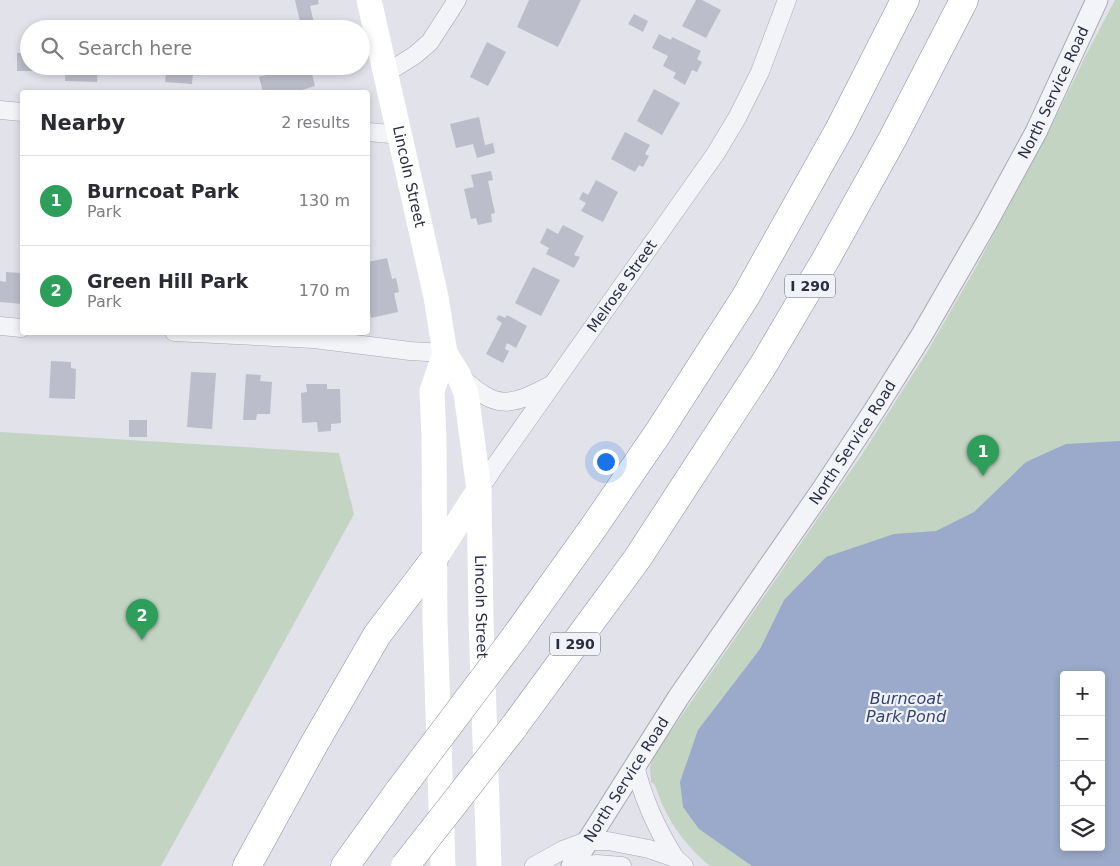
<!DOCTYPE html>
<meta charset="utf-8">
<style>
body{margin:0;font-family:"DejaVu Sans",sans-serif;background:#f7f7f7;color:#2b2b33}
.controls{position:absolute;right:15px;bottom:15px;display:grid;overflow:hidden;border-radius:5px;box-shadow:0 2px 8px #0003}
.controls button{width:45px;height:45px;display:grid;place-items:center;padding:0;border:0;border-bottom:1px solid #e1e1e2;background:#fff;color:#2b2b33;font:25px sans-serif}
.you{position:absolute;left:605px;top:461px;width:18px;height:18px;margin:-12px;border:4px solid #fff;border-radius:50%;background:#1a73e8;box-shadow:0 0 0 8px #1a73e833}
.badge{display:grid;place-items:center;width:32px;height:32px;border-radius:50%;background:#d04a44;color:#fff;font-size:16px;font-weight:700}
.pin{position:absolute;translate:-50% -41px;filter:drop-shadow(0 1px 2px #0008)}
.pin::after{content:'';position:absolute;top:26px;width:18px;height:15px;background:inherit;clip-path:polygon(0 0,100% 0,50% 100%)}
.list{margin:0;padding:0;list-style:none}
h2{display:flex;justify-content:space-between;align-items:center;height:65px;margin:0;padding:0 20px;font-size:21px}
h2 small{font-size:16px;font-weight:400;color:#7c7c81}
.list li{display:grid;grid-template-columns:32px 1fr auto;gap:15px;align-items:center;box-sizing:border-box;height:90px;padding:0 20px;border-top:1px solid #e1e1e2}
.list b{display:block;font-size:19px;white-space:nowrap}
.list p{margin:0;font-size:16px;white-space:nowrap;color:#7c7c81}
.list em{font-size:16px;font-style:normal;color:#7c7c81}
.icon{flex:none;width:28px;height:28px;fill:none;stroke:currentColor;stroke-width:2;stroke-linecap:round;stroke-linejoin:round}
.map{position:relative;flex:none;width:1120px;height:866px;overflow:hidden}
.search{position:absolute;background:#fff;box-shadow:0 2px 8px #0003;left:20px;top:20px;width:350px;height:55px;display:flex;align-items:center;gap:12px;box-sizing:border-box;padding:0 18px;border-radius:28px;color:#7c7c81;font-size:19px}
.panel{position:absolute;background:#fff;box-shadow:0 2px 8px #0003;left:20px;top:90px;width:350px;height:245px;border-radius:5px}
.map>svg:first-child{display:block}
</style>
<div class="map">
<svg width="1120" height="866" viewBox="0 0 1120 866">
<rect width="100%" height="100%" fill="#e1e2ea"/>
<g fill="#c3d4c2" fill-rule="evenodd">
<path d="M 1115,0 L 1120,0 L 1120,866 L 710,866 C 683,843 666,819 655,785 L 651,782 L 650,767 L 653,757 L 861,456 L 927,352 L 975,269 L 1049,131 L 1087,53 ZM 1064,675 L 1101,675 L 1101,847 L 1064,847 Z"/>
<polygon points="0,432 339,453 354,514 161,866 0,866"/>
</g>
<path fill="#9ba9ca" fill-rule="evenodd" d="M 1120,441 L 1120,866 L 752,866 L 699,829 L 683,807 L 680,782 L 698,730 L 760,649 L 784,600 L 826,557 L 894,534 L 936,531 L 974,512 L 1026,462 L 1066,444 ZM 1064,675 L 1101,675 L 1101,847 L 1064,847 Z"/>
<g fill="#bbbdca">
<polygon points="295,0 318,0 319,4 310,6 314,23 301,26"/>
<polygon points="529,0 581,0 558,47 517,27"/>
<polygon points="696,0 702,0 721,10 706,38 682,26"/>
<polygon points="634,14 648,21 643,32 628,24"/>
<polygon points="659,34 671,40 672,37 701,51 697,59 702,62 697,72 692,70 685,85 673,78 676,73 663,66 668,56 652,48"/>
<polygon points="487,42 506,52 488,86 470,77"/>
<polygon points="17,53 29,53 29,66 38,66 38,71 17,71"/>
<polygon points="66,66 98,66 97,82 65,81"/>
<polygon points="167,66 197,66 197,72 193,72 192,84 165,82"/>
<polygon points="286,66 310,66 315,86 302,90 303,92 263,92 259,77 287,69"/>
<polygon points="654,89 680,103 662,135 637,121"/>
<polygon points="479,117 485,145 493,143 495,153 477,158 473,144 456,148 450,124"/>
<polygon points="625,132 650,145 645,154 649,156 643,167 639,165 635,172 611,159"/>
<polygon points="491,171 493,180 488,181 495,213 491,214 492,222 478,225 476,218 471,219 464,189 474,187 471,175"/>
<polygon points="596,180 618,192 603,222 581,211 586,203 579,199 583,192 588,195"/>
<polygon points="563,225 584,236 574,255 580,257 574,268 546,254 549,248 540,243 547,228 558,234"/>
<polygon points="387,258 392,279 396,278 399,292 394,293 398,312 371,318 368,303 368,262"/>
<polygon points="533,267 560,280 541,316 515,303"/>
<polygon points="6,272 22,273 22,304 0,302 0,281 6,282"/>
<polygon points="499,315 505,318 507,315 527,326 516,348 507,343 505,349 509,351 503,363 486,354 502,323 496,319"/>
<polygon points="51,361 71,362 71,368 76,369 75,399 49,398"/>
<polygon points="191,372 216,373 212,429 187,427"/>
<polygon points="246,374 261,375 260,381 272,382 270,414 257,414 256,420 243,420"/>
<polygon points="306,384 327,384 327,389 340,389 341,423 331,424 331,431 318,432 317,422 302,423 301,393 307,392"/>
<rect x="129" y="420" width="18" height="17"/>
</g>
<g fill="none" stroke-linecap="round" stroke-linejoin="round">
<g stroke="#a6a8b4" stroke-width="19">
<g id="minor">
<polyline points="386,71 396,67 415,55 430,42 457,0"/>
<polyline points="0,110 22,112"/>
<polyline points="368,132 401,135"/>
<polyline points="0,326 22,328"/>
<polyline points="174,332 314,339 410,351 445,353"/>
<path d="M 461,377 C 497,410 509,407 551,385"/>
<path id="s1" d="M 479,490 L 495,466 L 716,153 L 737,118 L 760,72 L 787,0"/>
<path d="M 635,765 C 643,799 656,828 675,858"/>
<polyline points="534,866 563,850 587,841 608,841 649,849 675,858 684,866"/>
<polyline points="579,866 597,864 622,866"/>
</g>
</g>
<g stroke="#a6a8b4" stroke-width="23">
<g id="tertiary">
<path id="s2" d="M 572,866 L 678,698 L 822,490 L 874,411 L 923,333 L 987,222 L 1036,132 L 1097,0"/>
</g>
</g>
<g stroke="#888da1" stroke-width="29">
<g id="motorway">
<polyline points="515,637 593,528 658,433 746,296 840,128 905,0"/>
<polyline points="513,728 637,559 764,364 826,259 893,138 964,0"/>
<polyline points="247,866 313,746 377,635 434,560"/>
<polyline points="345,866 399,791"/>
</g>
</g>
<use href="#minor" stroke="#f3f4f8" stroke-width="18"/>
<use href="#tertiary" stroke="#f3f4f8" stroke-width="21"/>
<g stroke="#fff" stroke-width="25">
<path id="s3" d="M 369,0 L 421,230 L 436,297 L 445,353 L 458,374 L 466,393 L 479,490 L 481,619 L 489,866"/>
<polyline points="434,560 479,490"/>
<polyline points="443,866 435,621 434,437 432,391 445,353"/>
</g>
<use href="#motorway" stroke="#fff" stroke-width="28"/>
<g stroke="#888da1" stroke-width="29" stroke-linecap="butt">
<g id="motorway-bridge">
<polyline points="399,791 515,637"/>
<polyline points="405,866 513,728"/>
</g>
</g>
<use href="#motorway-bridge" stroke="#fff" stroke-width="28"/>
</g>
<g text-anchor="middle" stroke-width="4.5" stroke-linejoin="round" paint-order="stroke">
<g fill="#f0f2f7" stroke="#656878" stroke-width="1">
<rect x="785" y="274.5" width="50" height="23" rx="4"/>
<rect x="550" y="632.5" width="50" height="23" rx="4"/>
</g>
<g font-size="14" font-weight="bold" fill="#292d42">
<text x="810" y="291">I 290</text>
<text x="575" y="649">I 290</text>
</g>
<g font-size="15" fill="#292d42" stroke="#f0f2f7">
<text dy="5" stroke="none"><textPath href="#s2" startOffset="912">North Service Road</textPath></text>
<text dy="5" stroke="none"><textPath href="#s3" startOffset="181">Lincoln Street</textPath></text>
<text dy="5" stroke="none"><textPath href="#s1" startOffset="249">Melrose Street</textPath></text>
<text dy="5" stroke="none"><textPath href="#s2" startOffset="508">North Service Road</textPath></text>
<text dy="5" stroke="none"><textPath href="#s3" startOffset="621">Lincoln Street</textPath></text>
<text dy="5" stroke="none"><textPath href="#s2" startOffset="102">North Service Road</textPath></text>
</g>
<g font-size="16" font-style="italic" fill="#324376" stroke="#f0f2f7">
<text x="906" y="704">Burncoat<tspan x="906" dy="18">Park Pond</tspan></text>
</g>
</g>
</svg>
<div class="controls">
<button>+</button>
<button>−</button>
<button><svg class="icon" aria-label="locate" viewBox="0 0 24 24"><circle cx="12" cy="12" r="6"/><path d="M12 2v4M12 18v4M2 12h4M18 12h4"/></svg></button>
<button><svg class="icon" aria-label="layers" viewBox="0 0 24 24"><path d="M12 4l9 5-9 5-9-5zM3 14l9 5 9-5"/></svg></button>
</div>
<div class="you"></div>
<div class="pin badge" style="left:983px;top:476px;background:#2e9e5b">1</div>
<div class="pin badge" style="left:142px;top:640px;background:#2e9e5b">2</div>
<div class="search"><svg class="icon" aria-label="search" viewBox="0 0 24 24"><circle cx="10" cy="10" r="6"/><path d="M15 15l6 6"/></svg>Search here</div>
<section class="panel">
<h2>Nearby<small>2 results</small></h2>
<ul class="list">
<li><span class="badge" style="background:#2e9e5b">1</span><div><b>Burncoat Park</b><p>Park</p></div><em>130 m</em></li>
<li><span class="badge" style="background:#2e9e5b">2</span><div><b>Green Hill Park</b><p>Park</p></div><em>170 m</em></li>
</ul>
</section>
</div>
